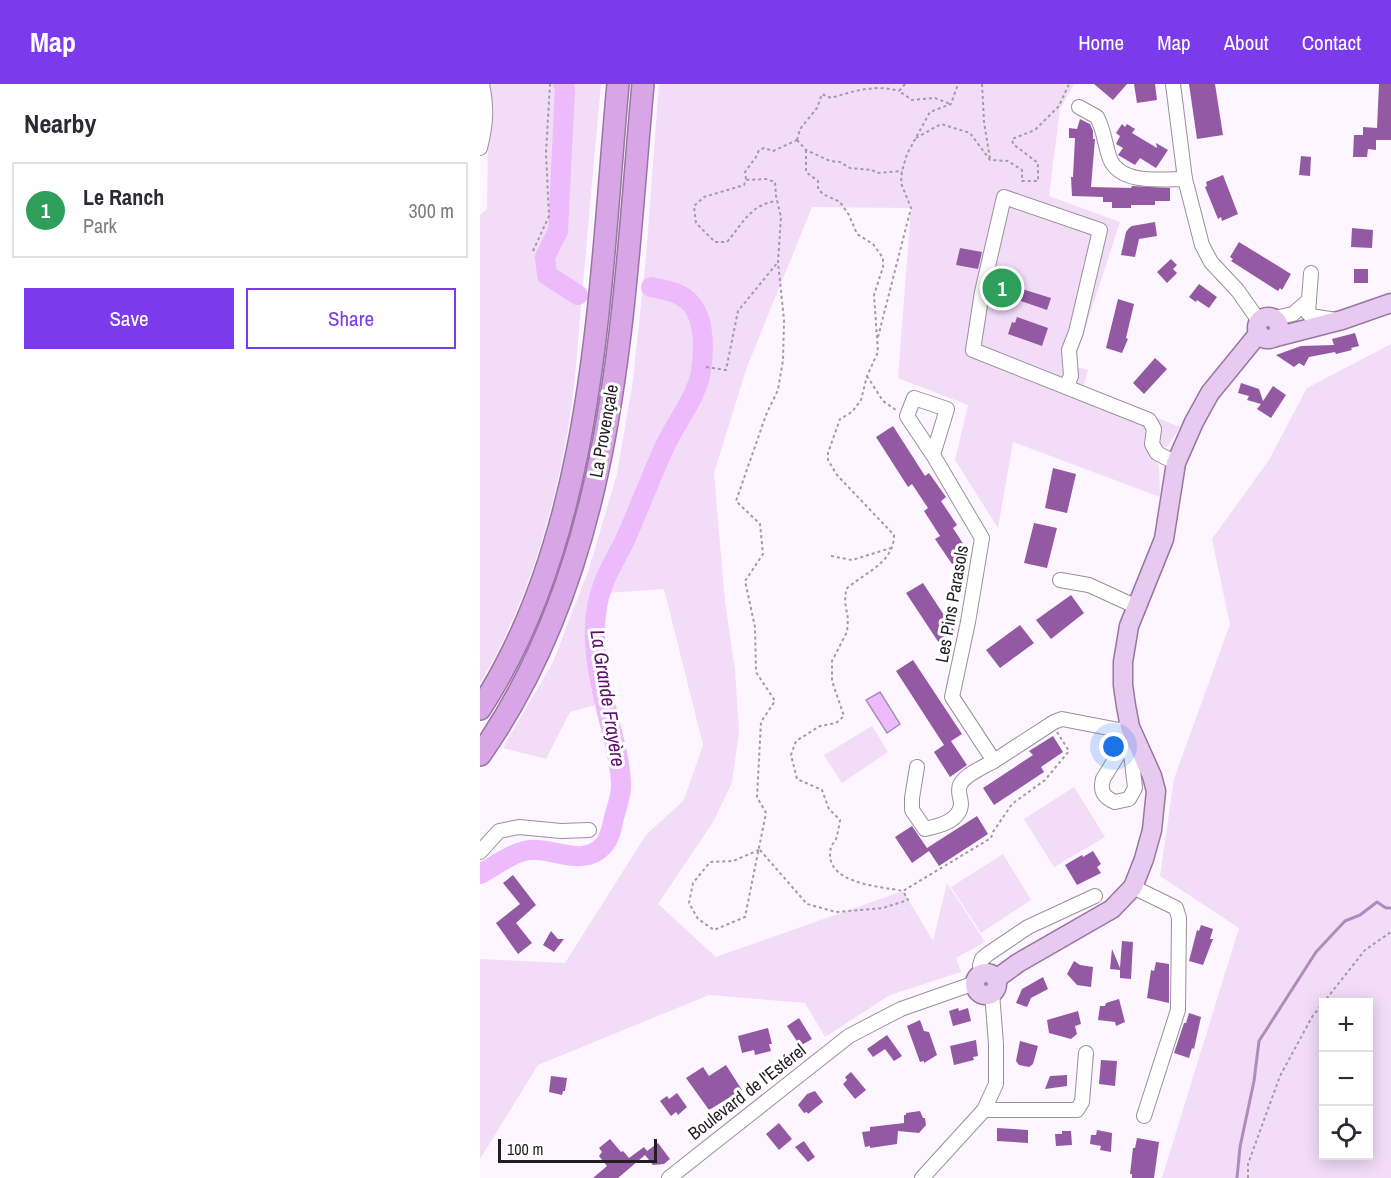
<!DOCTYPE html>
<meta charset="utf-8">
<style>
body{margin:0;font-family:"Archivo Narrow",sans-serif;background:#f7f7f7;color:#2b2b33}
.controls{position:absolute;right:18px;bottom:18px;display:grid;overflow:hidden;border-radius:0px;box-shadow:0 3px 15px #0003}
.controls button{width:54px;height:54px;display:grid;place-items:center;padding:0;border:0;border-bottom:2px solid #e1e1e2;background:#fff;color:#2b2b33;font:30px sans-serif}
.scale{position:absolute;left:18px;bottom:15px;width:159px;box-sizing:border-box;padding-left:6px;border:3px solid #221f23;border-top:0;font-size:16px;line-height:21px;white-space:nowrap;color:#221f23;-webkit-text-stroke:4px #fff;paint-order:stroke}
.you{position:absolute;left:634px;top:663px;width:21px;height:21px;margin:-15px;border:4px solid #fff;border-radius:50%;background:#1a73e8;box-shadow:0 0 0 9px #1a73e833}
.badge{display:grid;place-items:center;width:39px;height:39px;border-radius:50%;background:#7c3aed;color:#fff;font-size:20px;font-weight:700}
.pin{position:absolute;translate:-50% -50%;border:3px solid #fff;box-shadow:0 2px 6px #0006}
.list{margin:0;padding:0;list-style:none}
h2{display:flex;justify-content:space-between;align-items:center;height:78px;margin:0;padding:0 24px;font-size:26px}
h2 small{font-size:20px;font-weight:400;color:#7c7c81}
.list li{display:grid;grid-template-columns:39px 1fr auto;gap:18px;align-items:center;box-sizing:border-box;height:96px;margin:0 12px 12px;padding:0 12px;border:2px solid #e1e1e2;border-radius:0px}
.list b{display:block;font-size:22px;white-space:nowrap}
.list p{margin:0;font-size:20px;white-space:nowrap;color:#7c7c81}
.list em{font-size:20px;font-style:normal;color:#7c7c81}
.actions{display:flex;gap:12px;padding:18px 24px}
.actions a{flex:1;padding:14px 0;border:2px solid #7c3aed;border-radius:0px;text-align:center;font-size:21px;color:#7c3aed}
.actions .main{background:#7c3aed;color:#fff}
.icon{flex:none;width:33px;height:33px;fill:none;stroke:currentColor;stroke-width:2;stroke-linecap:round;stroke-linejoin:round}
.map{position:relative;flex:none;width:911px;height:1094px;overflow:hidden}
header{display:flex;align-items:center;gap:36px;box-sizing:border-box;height:84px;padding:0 30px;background:#7c3aed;color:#fff}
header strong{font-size:28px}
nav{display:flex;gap:33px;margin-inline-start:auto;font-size:21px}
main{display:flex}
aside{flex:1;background:#fff}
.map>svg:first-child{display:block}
</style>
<header>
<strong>Map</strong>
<nav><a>Home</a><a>Map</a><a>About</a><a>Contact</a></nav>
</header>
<main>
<aside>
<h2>Nearby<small></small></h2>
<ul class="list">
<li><span class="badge" style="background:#2e9e5b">1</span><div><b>Le Ranch</b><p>Park</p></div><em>300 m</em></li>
</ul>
<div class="actions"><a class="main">Save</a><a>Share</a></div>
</aside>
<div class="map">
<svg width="911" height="1094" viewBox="0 0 911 1094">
<rect width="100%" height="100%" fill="#fdf5ff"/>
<g fill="#f2dcf8" fill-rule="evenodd">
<path d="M 9,0 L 121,0 C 115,66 109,132 103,199 C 99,241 97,283 91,325 C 78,417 48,519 0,599 L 0,131 L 7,125 Z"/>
<polygon points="179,0 594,0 580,25 569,112 640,138 597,270 597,283 608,286 603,304 700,343 687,363 679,364 674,373 679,382 680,413 533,358 518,444 475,376 488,321 418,294 431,124 332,123 267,283 234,389 245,518 255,586 259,647 252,699 233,738 178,820 236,873 423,807 453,857 467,799 505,858 476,874 481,888 410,911 345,953 325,919 229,911 58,981 0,1075 0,875 85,879 166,751 204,716 223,661 184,505 126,509 116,537 119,620 90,628 66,675 23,664 73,578 109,485 137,390 153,296 166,173"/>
<path d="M 911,260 L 911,1094 L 682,1094 L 759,844 L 680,792 L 694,695 L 750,540 L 732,455 L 789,376 L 827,304 ZM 844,918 L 888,918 L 888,1072 L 844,1072 Z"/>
<polygon points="392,642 408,668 362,699 344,671"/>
<polygon points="594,703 625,753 574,783 544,735"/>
<polygon points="523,770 551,816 501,849 471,803"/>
</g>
<polygon fill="#edbafb" stroke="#b08cba" stroke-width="1.5" points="400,608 420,640 407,649 386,616"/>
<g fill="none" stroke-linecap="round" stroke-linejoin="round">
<polyline stroke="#b08cba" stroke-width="3" points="757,1094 760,1063 774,997 779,957 836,868 865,837 880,831 897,818 906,824 911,824"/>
<g stroke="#edbafb" stroke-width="20">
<polyline points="83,0 85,4 78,147 65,173 67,191 98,211"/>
<path d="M 0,790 C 15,782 31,769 49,766 C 72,763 103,784 123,762 C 130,755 132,743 134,733 C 137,723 141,712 141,702 C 141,681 135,661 130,640 C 119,596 106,545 123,501 C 128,486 138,471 145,456 C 159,425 171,392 186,360 C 197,337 217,312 221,287 C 224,267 225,237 212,221 C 202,208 185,206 171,203"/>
</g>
</g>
<g fill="#9359a3">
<polygon points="614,0 647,0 633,16"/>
<polygon points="654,0 675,0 677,16 657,19"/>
<polygon points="709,0 735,0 743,51 717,55"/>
<polygon points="899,0 911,0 911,56 896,56 896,66 888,65 887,73 873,73 874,51 883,51 883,43 897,44"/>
<polygon points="600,35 610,40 613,47 613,55 615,55 611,103 651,104 652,102 690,104 690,117 675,117 675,121 651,121 651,124 632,124 632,118 623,118 623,113 592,112 591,93 593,93 595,54 589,54 589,44 597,45"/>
<polygon points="642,40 645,43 647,40 655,45 652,49 677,64 676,59 688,66 676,84 660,74 655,81 638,71 643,64 636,60 640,52 636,49"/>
<polygon points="821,72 831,73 830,92 819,91"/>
<polygon points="743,91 758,130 742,137 741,133 738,135 725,103 727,102 726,98"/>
<polygon points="675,138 677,152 659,155 655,173 641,171 646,148 649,144 652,142"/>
<polygon points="872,144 893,146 892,164 871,163"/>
<polygon points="759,158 811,190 802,206 800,204 798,207 751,177 753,175 750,173"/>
<polygon points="480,164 502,168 498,185 476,181"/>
<polygon points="691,175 697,181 693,185 697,189 687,199 677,188"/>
<rect x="874" y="185" width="14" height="14"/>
<polygon points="719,200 737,213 729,224 717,216 716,218 709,213"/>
<polygon points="542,205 571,214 567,226 538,216"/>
<polygon points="638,215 654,220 646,254 648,255 642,269 626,264"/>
<polygon points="537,233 568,244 562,262 528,250 532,238 535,239"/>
<polygon points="875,249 879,262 871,264 872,266 856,270 855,268 829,273 824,282 819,279 814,283 796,271 821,262 854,261 852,255"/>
<polygon points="675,274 687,285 664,310 653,299"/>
<polygon points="761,299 779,305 783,317 793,302 806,311 791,334 777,325 781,320 767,316 769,312 758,309"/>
<polygon points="413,342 445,392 449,389 466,413 461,417 477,441 473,444 489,469 472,480 455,455 460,452 444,427 448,424 432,400 428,403 396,353"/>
<polygon points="573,384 596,390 587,429 565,424"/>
<polygon points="554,439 577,444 567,484 544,479"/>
<polygon points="443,499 475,548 459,559 426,509"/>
<polygon points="591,511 604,529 571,555 556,536"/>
<polygon points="540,541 554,559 520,584 506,566"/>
<polygon points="433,576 482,650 471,657 487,681 470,693 454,668 464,661 416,587"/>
<polygon points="573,652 583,668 561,683 564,688 514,721 503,704 553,671 549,667"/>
<polygon points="497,732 508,750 459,782 449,767 432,779 415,753 432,742 447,764"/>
<polygon points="613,767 621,780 617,783 621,789 597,801 585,781 602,771 603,773"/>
<polygon points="33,791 56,821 36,839 52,859 38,870 16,839 40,820 23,799"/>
<polygon points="721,841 733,845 730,855 733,855 723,881 709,877 717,846 719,847"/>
<polygon points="71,847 78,855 84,855 74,868 63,861"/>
<polygon points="642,857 653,858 651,895 640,894 640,886 630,885 632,865 640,884"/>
<polygon points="594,877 600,881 613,883 611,903 597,901 587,890"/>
<polygon points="676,878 689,880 689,919 667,914 671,886 674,887"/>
<polygon points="563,893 568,905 551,914 547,923 536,919 542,905"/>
<polygon points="639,915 645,938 636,942 635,938 618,936 620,922 625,922 626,919"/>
<polygon points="478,924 479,927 488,924 491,937 473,942 469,927"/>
<polygon points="598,927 601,940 595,942 597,950 591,955 569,949 567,936"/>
<polygon points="709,929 721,933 714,965 712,964 709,974 694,969 704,939 706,939"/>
<polygon points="319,934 332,955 320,962 307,942"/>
<polygon points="440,936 444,947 449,948 457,971 444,979 444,977 440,978 427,942"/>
<polygon points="288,944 292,960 289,960 291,967 275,971 274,966 262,969 258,952"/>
<polygon points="407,951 422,972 414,977 405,965 393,973 387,965"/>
<polygon points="496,956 498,972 493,973 494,976 474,981 470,962"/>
<polygon points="540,957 558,962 553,980 549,983 539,981 536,977"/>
<polygon points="621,976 637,977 635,1002 619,1000"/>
<polygon points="246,981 262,1006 229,1026 206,994 223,983 229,992"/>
<polygon points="371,988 386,1006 375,1015 363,1000 367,996 365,993"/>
<polygon points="587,991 587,1002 565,1005 570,992"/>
<polygon points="71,992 87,994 85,1007 83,1007 82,1011 69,1008"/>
<polygon points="335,1007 343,1018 328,1030 327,1028 324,1029 318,1021 327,1010"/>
<polygon points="197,1009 207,1023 198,1031 196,1028 191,1032 180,1017 187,1012 189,1015"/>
<polygon points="440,1027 443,1034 445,1034 446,1041 439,1049 418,1047 417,1060 390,1064 390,1062 385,1063 382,1048 390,1047 390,1043 424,1039 424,1031 426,1031 426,1029"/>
<polygon points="299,1039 312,1055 299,1066 286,1050"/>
<polygon points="517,1044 548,1046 548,1059 517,1057"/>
<polygon points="617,1046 632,1049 631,1068 620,1066 621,1062 610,1060 611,1051 616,1051"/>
<polygon points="582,1047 591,1047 592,1061 576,1062 575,1050 582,1050"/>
<polygon points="657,1054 679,1058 674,1094 652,1094 652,1090 650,1090 653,1064 655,1064"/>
<polygon points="130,1055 141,1068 143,1067 149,1074 164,1063 167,1067 178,1059 190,1075 184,1080 173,1081 165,1071 138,1094 113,1094 127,1082 119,1072 122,1068 119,1064"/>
<polygon points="324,1057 335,1073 328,1078 315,1063"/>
</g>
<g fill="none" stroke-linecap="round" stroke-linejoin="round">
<g stroke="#98919a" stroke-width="16">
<g id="minor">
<polyline points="693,0 705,95 722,161 731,178 758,207 779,237"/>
<path d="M 599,23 L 617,33 C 624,46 625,61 630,75 C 641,101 682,95 705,95"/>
<path d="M 0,64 C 6,40 7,24 2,0"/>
<polyline points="831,189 828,229 831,232 856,236"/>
<polyline points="794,234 813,230 829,216"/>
<polyline points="586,303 591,292 589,266 596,248 620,146 524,113 502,208 493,266 669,336 674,345 672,360 677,369 696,379"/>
<polyline points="453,371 467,325 434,314 427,332 453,371 502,454 488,538 472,613 514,677 574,638 582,635 639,646 650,643"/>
<polyline points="580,496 609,501 657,523"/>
<path d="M 652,648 L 651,669 L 655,704 L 649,715 L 635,718 C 623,713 620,707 623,695 Z"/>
<path d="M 437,683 L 432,714 L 432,726 L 445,745 C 459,742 480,737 481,720 C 481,714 477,707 480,701 C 485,690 504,683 514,677"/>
<polyline points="0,768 19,747 39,743 81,747 109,746"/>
<polyline points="653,803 696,824 699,834 698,926 664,1032"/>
<polyline points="501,890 500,881 502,875 508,870 548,843 615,812"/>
<polyline points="504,1026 597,1026 602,1018 606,969"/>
<polyline points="189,1094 369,952 421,925 495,899"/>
<polyline points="442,1094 504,1026 516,1000 516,960 512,909"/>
</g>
</g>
<g stroke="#9876a2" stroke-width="21">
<g id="major">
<circle cx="788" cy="244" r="11"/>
<polyline points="796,253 862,236 911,219"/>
<circle cx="506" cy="900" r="11"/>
<polyline points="516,895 538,879 632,825 653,803 664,775 672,746 676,707 672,692 650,643 646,622 643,601 643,578 649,542 684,455 696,379 714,338 730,309 779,249"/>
</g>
</g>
<g stroke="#9876a2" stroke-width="24">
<g id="highway">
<path d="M 0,625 C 116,447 119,206 138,0"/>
<path d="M 0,671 C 138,475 142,229 163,0"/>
</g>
</g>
<g stroke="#a19ba3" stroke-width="2" stroke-dasharray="3 3" stroke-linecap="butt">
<polyline points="425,0 419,7 432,16 455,14 470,20"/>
<polyline points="502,0 504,38 510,75"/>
<polyline points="436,54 461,40 490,49 510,76 528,77 542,86 542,97 558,97 558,79 533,60 532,55 555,46 579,22 589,0"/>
<path d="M 317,56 L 320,45 L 337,24 L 342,10 L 351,14 C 374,7 395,0 419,7"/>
<polyline points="317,56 326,66 350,77 360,78 370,84 392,86 397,89 422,87"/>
<path d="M 326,66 L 326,88 L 338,97 L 338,105 L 343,110 L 360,118 L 369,131 L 377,150 L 393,160 L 403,174 L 403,183 L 394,211 L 398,268 L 387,292 L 381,316 L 372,328 L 360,335 L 348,369 L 348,376 L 357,391 L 414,451 C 414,479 384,489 366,505 L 365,518 L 368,535 L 367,548 L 352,577 L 352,597 L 364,632 L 356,639 L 340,642 L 316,657 L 311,671 L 317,695 L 342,706 L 349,725 L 360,736 C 359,742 358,749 356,755 C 355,758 352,760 351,763 C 342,800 399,802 423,807 L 511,754 L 513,748 L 532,720 L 565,696 L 589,667 L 577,648"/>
<polyline points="266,95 265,88 276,73 279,66 284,64 293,67 317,56"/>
<polyline points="53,167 69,132 66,69 70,0"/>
<polyline points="398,253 431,124 421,99 422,87 427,70 450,28 471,20 478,0"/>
<polyline points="226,283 246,286 258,227 298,178"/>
<polyline points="387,292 403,317 416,326"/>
<polyline points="351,472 372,476 411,464"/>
<path d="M 279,766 L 253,777 L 230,778 L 213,799 L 209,819 L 218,835 L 234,846 L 265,833 L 286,729 L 277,713 L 281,638 L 295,617 L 276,588 L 275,543 L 265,497 L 283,470 L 280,440 L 256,417 L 286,331 L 298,306 L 303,276 L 304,236 L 298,178 L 301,133 L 296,112 L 295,98 L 286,95 L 266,96 L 264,101 L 224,113 L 214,122 L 216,139 L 235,158 L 247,158 C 263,139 271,120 297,117"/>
<polyline points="280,766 327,820 356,828 403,824 428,816 423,807"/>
<polyline points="768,1094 768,1080 800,992 832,933 885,866 911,848"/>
</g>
<use href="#minor" stroke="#fff" stroke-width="14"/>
<use href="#major" stroke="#e8c9f0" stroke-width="18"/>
<use href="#highway" stroke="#d8a5e6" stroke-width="21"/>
</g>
<g text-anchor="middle" stroke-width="6" stroke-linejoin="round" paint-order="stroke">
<g font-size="18" fill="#221f23" stroke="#fff">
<text transform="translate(124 347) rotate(-80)" y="6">La Provençale</text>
<text transform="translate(472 520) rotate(-80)" y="6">Les Pins Parasols</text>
<text transform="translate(267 1008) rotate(-38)" y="6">Boulevard de l'Estérel</text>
</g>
<g font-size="20" font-style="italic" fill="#5c0d6e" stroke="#fff">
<text transform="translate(128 614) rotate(81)" y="7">La Grande Frayère</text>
</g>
</g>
</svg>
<div class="controls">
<button>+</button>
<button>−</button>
<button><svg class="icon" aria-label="locate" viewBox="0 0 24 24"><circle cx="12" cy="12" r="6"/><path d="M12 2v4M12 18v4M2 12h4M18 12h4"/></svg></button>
</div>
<div class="scale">100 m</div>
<div class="you"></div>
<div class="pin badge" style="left:522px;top:204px;background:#2e9e5b">1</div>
</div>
</main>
